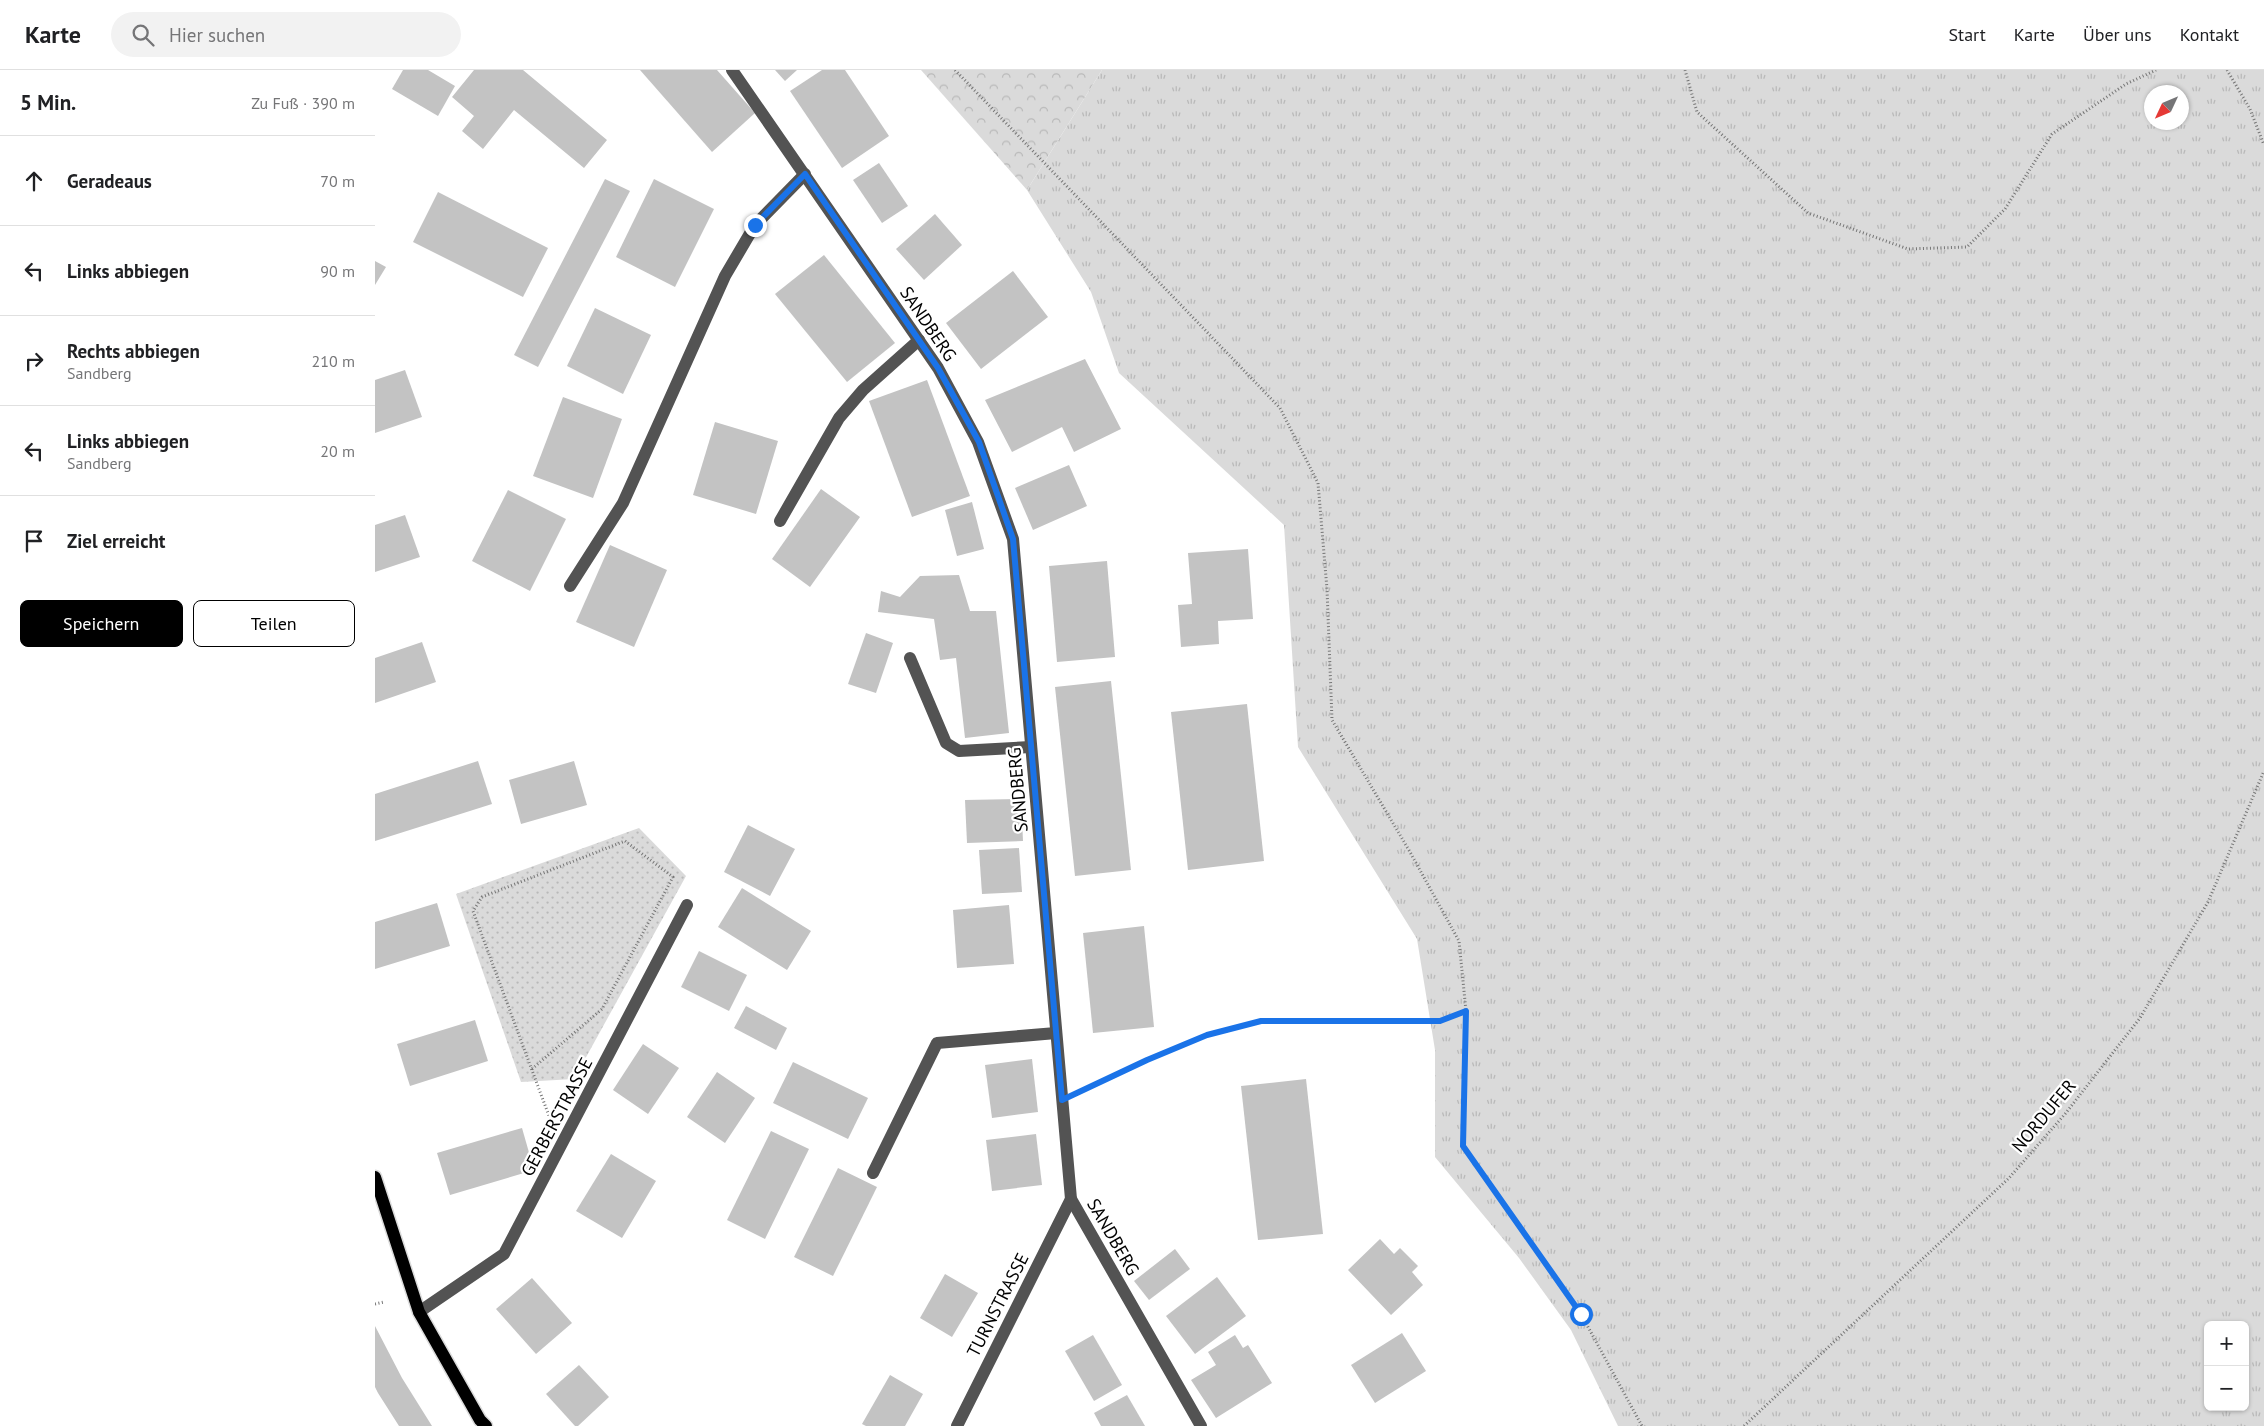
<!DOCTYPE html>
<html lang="de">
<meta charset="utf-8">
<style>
body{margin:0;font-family:"PT Sans",sans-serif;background:#f2f2f2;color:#202124}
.controls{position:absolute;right:15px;bottom:15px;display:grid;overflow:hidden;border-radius:8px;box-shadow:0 1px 4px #0004}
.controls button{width:45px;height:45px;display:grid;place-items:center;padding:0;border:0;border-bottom:1px solid #e0e0e0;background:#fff;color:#202124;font:25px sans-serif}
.compass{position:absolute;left:1769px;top:15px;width:45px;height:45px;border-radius:50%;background:#fff;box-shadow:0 1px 4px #0004;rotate:226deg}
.stop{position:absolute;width:15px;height:15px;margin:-11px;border:4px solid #1a73e8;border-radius:50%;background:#fff}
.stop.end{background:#1a73e8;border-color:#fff;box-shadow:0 1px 5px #0008}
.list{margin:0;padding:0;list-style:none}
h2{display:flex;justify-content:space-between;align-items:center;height:65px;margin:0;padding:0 20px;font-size:21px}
h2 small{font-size:16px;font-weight:400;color:#757577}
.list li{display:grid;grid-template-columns:32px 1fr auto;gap:15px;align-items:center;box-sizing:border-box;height:90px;padding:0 20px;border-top:1px solid #e0e0e0}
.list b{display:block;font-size:19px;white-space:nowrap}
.list p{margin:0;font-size:16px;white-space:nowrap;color:#757577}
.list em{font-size:16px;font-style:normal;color:#757577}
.actions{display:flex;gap:10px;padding:15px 20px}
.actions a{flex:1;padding:11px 0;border:1px solid #000;border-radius:8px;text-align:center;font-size:18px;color:#000}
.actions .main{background:#000;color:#fff}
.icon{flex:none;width:28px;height:28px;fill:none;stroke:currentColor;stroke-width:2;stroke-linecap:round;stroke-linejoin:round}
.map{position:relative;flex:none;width:1889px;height:1356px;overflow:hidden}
header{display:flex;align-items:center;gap:30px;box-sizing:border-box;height:70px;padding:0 25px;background:#fff;border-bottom:1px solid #e0e0e0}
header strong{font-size:24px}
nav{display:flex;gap:28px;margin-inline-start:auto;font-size:18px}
.search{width:350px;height:45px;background:#f2f2f2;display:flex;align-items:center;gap:12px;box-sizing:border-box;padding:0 18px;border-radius:28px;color:#757577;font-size:19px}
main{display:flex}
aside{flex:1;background:#fff}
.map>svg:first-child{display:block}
</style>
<header>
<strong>Karte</strong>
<div class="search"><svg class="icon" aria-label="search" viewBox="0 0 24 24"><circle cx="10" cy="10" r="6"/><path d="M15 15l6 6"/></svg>Hier suchen</div>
<nav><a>Start</a><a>Karte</a><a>Über uns</a><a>Kontakt</a></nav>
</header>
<main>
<aside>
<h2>5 Min.<small>Zu Fuß · 390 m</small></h2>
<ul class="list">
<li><svg class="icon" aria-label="ahead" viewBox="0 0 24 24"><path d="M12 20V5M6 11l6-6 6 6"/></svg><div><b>Geradeaus</b></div><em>70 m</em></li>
<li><svg class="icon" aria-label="left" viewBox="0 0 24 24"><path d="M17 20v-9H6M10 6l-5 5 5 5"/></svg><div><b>Links abbiegen</b></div><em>90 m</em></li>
<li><svg class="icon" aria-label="right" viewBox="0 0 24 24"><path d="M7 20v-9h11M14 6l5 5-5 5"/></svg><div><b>Rechts abbiegen</b><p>Sandberg</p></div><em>210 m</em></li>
<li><svg class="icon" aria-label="left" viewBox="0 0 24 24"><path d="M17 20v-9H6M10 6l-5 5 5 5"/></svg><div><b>Links abbiegen</b><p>Sandberg</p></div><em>20 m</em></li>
<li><svg class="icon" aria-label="arrive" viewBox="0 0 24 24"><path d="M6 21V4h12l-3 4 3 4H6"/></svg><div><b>Ziel erreicht</b></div></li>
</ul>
<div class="actions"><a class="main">Speichern</a><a>Teilen</a></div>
</aside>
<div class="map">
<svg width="1889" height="1356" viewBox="0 0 1889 1356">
<defs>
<pattern id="grass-tufts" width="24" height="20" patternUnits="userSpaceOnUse" patternTransform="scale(1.25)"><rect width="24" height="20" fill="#dadada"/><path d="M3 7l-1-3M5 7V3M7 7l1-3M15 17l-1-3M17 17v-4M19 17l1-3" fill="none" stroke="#b9b9b9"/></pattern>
<pattern id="forest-crowns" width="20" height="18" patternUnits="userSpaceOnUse" patternTransform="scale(1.25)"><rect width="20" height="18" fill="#dadada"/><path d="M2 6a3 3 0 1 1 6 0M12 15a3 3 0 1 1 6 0" fill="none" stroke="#b9b9b9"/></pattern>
<pattern id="park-dots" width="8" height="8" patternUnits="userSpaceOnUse" patternTransform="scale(1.25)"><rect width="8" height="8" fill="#dadada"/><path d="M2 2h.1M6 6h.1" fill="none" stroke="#b9b9b9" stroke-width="1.8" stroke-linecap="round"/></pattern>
</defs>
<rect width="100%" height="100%" fill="#fff"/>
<path fill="url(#grass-tufts)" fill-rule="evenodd" d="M 727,0 L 1889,0 L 1889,1356 L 1243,1356 L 1196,1260 L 1144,1188 L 1060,1087 L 1060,980 L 1042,869 L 923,677 L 909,455 L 744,303 L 716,222 L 652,120 ZM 1776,22 L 1806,22 L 1806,52 L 1776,52 ZM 1833,1255 L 1870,1255 L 1870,1337 L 1833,1337 Z"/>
<polygon fill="url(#forest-crowns)" points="546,0 727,0 652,120"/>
<polygon fill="url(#park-dots)" points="264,758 311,806 199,1009 146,1012 81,824"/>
<g fill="#c3c3c3">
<polygon points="28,0 53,0 80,16 63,46 17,19"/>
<polygon points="99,0 148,0 232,70 209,98 139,40 108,79 87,61 99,46 77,27"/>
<polygon points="265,0 342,0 380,43 337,82"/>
<polygon points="400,0 422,0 410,11"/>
<polygon points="447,0 470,0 514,66 467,98 415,21"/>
<polygon points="504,93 533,136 507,153 478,110"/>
<polygon points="230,109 255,121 163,297 139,285"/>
<polygon points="279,109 339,139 300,217 241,187"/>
<polygon points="63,122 173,178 148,227 38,172"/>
<polygon points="560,144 587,175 549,210 521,179"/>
<polygon points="449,185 520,273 472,312 400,224"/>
<polygon points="0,191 11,197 0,215"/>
<polygon points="638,201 673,247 606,299 571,253"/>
<polygon points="220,238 276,265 248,324 192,296"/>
<polygon points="710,289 746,359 699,382 687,357 637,382 610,330"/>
<polygon points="30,300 47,347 0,363 0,310"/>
<polygon points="552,310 595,426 537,447 494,331"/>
<polygon points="188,327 247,349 218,428 158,406"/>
<polygon points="340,352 403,371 381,444 318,425"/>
<polygon points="694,395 712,436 658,460 640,418"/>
<polygon points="446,419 485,447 435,517 397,489"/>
<polygon points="133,420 191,449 155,521 97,491"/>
<polygon points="597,432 609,479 582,486 570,440"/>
<polygon points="30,445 45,487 0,502 0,455"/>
<polygon points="235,475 292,500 259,577 201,552"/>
<polygon points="873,479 878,549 843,551 844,574 806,577 803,535 817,534 813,483"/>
<polygon points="732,491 740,587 682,592 674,496"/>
<polygon points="584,505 595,541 621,541 634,663 590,668 581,588 565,590 559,549 503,542 506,521 525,527 545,506"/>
<polygon points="491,563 518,573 501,623 473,614"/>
<polygon points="47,572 61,612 0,633 0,588"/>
<polygon points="736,611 756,800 700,806 680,617"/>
<polygon points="872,634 889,791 813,800 796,642"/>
<polygon points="103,691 117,734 0,771 0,724"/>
<polygon points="199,691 212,735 146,754 134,710"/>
<polygon points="646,729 648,771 592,773 590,730"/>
<polygon points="373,755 420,779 395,826 349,802"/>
<polygon points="644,778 647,822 607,824 604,780"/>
<polygon points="367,818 436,861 412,900 343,857"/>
<polygon points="62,833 75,876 0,899 0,852"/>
<polygon points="634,835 639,894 582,898 578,840"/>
<polygon points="769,856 779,957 718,963 708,863"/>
<polygon points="324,881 372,905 354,941 306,917"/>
<polygon points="371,936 412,958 401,980 359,958"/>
<polygon points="100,950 113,991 35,1016 22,974"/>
<polygon points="268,974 304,998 273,1044 238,1020"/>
<polygon points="657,989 663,1042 617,1048 610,995"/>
<polygon points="418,992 493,1028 473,1069 398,1033"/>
<polygon points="342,1002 380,1028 350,1073 312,1047"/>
<polygon points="931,1009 948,1164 883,1170 866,1016"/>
<polygon points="147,1058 159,1100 75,1125 62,1083"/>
<polygon points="396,1061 434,1079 390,1169 352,1150"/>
<polygon points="661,1064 667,1115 617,1121 611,1070"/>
<polygon points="236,1084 281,1111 247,1168 201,1141"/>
<polygon points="463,1098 502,1117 458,1206 419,1187"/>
<polygon points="1005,1169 1019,1184 1025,1178 1043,1196 1037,1202 1048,1215 1016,1245 973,1200"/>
<polygon points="800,1179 815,1199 774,1230 759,1211"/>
<polygon points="570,1204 603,1223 577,1267 545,1248"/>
<polygon points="842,1207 871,1246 820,1284 791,1246"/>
<polygon points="157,1208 197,1253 161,1284 121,1239"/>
<polygon points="0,1256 27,1308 57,1356 24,1356 3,1323 0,1317"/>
<polygon points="1027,1263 1051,1301 1000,1333 976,1295"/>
<polygon points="718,1265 747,1315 719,1331 690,1281"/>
<polygon points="860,1265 868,1278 873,1275 897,1313 841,1348 816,1310 841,1295 833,1282"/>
<polygon points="204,1295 234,1327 203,1356 200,1356 171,1324"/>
<polygon points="515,1305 548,1324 530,1356 491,1356 487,1354"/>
<polygon points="752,1325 770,1356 726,1356 719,1343"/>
</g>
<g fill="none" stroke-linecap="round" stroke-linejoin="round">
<g stroke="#dbdbdb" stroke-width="15">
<polyline id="major" points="0,1107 44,1242 105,1350 111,1356"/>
</g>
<g stroke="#757575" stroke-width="3" stroke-dasharray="1 2.5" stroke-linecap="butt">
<polyline points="580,0 905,338 943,413 952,519 957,650 1035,782 1084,871 1091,941 1088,1075 1206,1244 1267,1356"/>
<polyline points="1310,0 1322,42 1433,143 1533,179 1592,177 1630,139 1677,64 1751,14 1781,0"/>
<polyline points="1852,0 1875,39 1889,75"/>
<polyline points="157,999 227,939 298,807 250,771 107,827 98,841 174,1046"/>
<polyline points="710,1020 772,990 831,965 886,951 1065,951 1091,941"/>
<polyline points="0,1234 9,1232"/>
<polyline points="1369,1356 1634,1108 1690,1044 1765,948 1833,832 1889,701"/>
</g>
<g stroke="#535353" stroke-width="12">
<polyline points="357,0 563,298 603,372 638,469 696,1129 826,1356"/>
<polyline points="405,451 464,348 488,320 544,270"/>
<polyline points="195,516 248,433 350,206 380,155 430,104"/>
<polyline points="535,588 571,673 584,681 656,677"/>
<polyline points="498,1103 562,973 681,963"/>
<polyline points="44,1242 129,1184 312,835"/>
<polyline points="582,1356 696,1129"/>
</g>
<use href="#major" stroke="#000" stroke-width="12"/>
</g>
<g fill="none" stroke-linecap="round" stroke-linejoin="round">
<polyline stroke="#1a73e8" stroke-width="6" points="380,155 430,104 563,298 604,372 638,469 687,1030 772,990 832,965 886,951 1065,951 1091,941 1088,1076 1206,1244"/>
</g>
<g text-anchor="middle" stroke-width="4.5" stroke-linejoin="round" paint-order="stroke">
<g font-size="18" fill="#000" stroke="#fff">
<text transform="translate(553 254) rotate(56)" y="6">SANDBERG</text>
<text transform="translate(643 720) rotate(-95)" y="6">SANDBERG</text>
<text transform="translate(1669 1046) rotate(-50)" y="6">NORDUFER</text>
<text transform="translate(182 1047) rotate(-62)" y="6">GERBERSTRASSE</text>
<text transform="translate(738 1167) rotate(60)" y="6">SANDBERG</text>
<text transform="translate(623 1235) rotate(-63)" y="6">TURNSTRASSE</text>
</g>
</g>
</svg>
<div class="controls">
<button>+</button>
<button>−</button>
</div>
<svg class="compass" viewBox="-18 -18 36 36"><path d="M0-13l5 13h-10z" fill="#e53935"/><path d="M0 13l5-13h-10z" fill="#757577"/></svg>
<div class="stop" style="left:1206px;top:1244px"></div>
<div class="stop end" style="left:380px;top:155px"></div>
</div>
</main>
